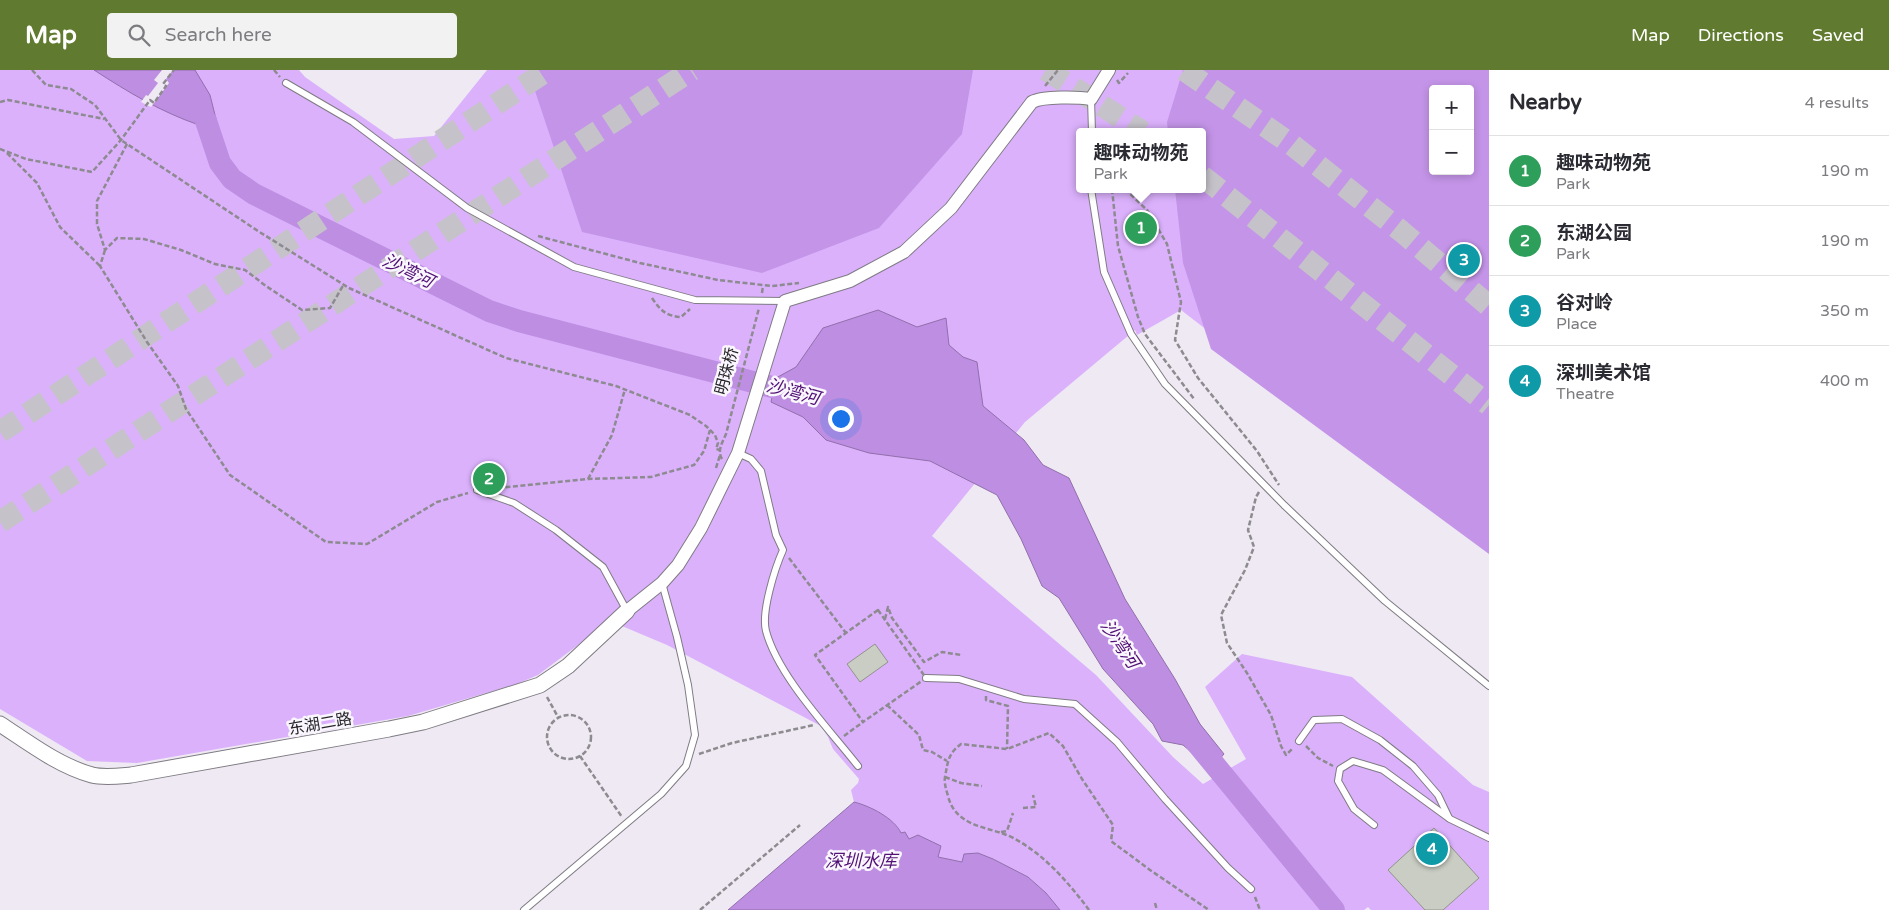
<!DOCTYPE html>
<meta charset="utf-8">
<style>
body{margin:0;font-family:"Varela Round","Noto Sans SC",sans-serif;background:#f2f2f3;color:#2b2b33}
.controls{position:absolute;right:15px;top:15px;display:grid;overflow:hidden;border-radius:5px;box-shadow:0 2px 8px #0003}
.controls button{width:45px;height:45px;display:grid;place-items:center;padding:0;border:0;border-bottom:1px solid #e1e1e2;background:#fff;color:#2b2b33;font:25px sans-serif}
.you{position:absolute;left:840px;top:348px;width:18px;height:18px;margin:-12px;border:4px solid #fff;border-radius:50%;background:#1a73e8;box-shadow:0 0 0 8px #1a73e833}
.badge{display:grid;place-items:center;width:32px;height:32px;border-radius:50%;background:#607b2f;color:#fff;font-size:16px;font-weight:700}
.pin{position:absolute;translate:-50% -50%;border:2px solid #fff;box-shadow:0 1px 5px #0006}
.popup{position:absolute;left:1076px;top:58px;width:130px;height:65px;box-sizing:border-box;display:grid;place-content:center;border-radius:5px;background:#fff;filter:drop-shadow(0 1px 4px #0005);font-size:16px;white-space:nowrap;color:#7c7c81}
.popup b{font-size:19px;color:#2b2b33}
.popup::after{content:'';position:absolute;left:50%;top:100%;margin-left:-10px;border:10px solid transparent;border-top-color:#fff}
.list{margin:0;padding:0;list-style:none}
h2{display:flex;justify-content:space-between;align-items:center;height:65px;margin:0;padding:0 20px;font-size:21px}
h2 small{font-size:16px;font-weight:400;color:#7c7c81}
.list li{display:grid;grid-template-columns:32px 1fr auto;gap:15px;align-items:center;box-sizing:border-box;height:70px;padding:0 20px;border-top:1px solid #e1e1e2}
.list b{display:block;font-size:19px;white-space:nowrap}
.list p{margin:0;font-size:16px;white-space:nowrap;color:#7c7c81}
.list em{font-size:16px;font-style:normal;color:#7c7c81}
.icon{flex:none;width:28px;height:28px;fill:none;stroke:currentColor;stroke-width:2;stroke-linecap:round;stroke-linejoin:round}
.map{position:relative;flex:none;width:1489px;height:840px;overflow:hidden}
header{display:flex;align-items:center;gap:30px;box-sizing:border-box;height:70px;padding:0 25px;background:#607b2f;color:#fff}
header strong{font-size:24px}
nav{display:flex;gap:28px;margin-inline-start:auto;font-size:18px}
.search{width:350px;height:45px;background:#f2f2f3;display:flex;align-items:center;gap:12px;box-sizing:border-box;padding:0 18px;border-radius:5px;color:#7c7c81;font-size:19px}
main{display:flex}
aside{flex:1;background:#fff}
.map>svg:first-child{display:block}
</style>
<header>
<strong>Map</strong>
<div class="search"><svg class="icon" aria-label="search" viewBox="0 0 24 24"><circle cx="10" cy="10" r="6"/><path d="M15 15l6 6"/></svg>Search here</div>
<nav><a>Map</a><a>Directions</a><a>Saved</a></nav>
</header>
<main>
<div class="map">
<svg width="1489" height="840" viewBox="0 0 1489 840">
<rect width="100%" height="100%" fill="#eee9f2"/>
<path fill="#dbb1fc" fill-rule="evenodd" d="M 0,0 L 299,0 L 305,7 L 394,69 L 434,66 L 487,0 L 1489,0 L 1489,478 L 1181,240 L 1137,265 L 1135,260 L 1025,352 L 932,466 L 1096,605 L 1173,687 L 1203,714 L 1246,689 L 1205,617 L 1242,584 L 1352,607 L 1473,715 L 1489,722 L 1489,840 L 1371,840 L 1368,837 L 1364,840 L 1060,840 L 1046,823 L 1028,807 L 993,789 L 962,792 L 938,787 L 941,776 L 909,769 L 858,733 L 854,732 L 851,720 L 858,713 L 859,709 L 833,679 L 828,667 L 821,656 L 667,575 L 610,551 L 538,605 L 517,614 L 408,646 L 137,693 L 87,691 L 0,639 ZM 1433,19 L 1470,19 L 1470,101 L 1433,101 ZM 1080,62 L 1202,62 L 1202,119 L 1080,119 Z"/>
<g fill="#c494e8" fill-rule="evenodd">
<polygon points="528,0 973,0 962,64 879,158 762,203 582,162"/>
<path d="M 1183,0 L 1489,0 L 1489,484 L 1211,279 L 1183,193 L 1175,119 L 1202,119 L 1202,62 L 1168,62 L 1167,52 ZM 1433,19 L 1470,19 L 1470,101 L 1433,101 Z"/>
</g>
<g fill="#be8ee2" stroke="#916fab">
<path d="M 94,0 L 195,0 L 210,25 L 225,85 L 206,74 L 199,55 C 161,42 128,22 94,0 Z"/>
<polygon points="878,240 917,257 946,248 949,275 963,287 977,292 983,336 1024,370 1043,395 1069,408 1125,529 1175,609 1200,654 1224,684 1211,699 1183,675 1162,671 1153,654 1103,599 1059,528 1042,516 1021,469 997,425 930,391 869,383 826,370 803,347 771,332 776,308 796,297 823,258"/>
<path d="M 854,732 C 870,736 894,748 901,763 L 905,762 L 909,769 L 918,765 L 941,776 L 938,787 L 962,792 L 964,784 L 978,783 L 993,789 L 1028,807 L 1046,823 L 1060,840 L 728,840 Z"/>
</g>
<polygon fill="#eee9f2" points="162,0 173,0 166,9 169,13 151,37 141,32 146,25 148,26 158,13 154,10"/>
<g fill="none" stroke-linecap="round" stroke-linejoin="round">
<g stroke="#be8ee2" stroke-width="22">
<polyline points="206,51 220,93 232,109 254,124 489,241 519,251 803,325"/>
<polyline points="1195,671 1334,840"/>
</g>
</g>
<g fill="#c9cdc3" stroke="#90948b">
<polygon points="875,574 888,592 860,612 847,594"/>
<polygon points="1434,758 1479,808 1443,840 1425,840 1388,800"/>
</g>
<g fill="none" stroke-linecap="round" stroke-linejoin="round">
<g stroke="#c6c2ca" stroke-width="22" stroke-dasharray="22 11" stroke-linecap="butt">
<polyline points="1046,0 1143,62"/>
<polyline points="1184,0 1291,74 1401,161 1489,236"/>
<polyline points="1202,106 1489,335"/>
<polyline points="0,362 548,0"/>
<polyline points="0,452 692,0"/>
</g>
<g stroke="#7f7b83" stroke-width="8">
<g id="service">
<polyline points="286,13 353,52 467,138 574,197 695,230 785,231"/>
<polyline points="1091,29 1092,62"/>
<polyline points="1091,119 1104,202 1131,264 1165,314 1284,435 1385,531 1489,616"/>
<path d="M 738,383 L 751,389 L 761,401 L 776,465 L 783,480 C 775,498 761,542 766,561 C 778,606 829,659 858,696"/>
<polyline points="477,420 514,433 556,460 603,497 627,541"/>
<polyline points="926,608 959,609 1024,629 1075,634 1117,672 1165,729 1228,798 1251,819"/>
<polyline points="1299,671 1314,650 1342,649 1380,670 1413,696 1438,725 1449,748"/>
<polyline points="1374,755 1354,739 1338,711 1340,699 1353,691 1383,700 1450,749 1489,768"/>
<polyline points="524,840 661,724 686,696 695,665 688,615 677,567 662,513"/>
</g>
</g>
<g stroke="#7f7b83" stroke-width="14">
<path id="minor" d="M 627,541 L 662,513 L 678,495 L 701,458 L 738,383 L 785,231 L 850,211 L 904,182 L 951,138 L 1032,32 C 1043,26 1079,27 1091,29 L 1109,0"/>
</g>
<g stroke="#7f7b83" stroke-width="17">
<path id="tertiary" d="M 0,654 C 29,673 59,696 92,705 C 104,708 119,706 131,705 L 389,659 L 423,652 L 540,615 L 568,596 L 627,541"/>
</g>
<g stroke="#8d8a90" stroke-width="2.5" stroke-dasharray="5 2.5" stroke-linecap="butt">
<polyline points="32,0 46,15 71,19 95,35 121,70 258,161 349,218 506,288 616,316 690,345 706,356 715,365 718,373 716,379 720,380"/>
<polyline points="274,0 280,7"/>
<polyline points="1117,10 1119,13 1128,3"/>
<polyline points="1045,16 1058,0"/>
<polyline points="0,32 8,30 104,49"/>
<polyline points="127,74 97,131 97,154 105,180 117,168 144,169 181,180 215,194 245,200 266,216 302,240 330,238 344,214"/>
<polyline points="0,79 26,89 92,102 121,70 150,30 154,33 166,16 163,14 174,0"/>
<polyline points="7,83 37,113 60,157 100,196"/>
<polyline points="1112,119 1118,176 1138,247 1145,264 1194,329"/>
<polyline points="1125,119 1147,140 1167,174 1181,232 1175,270 1198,308 1257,381 1279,415"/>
<polyline points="538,166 640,193 718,210 772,216 799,213"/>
<polyline points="105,180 100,196 147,272 178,316 186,339 230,405 326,472 367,474 437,432 468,423"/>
<polyline points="762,223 763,216"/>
<path d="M 652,228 C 660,240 666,246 681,247 L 690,239"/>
<path d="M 722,389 C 717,381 722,373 726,364 L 759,238"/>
<polyline points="716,398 720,385"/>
<polyline points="588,409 612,365 625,319"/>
<polyline points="498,418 588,409 651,407 676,400 694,395 704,381 710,360"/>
<polyline points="1259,422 1256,427 1248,460 1254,477 1245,500 1221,545 1227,573 1247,603 1271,645 1281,676 1286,685 1293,678"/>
<polyline points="789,488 846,563"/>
<polygon points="878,540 926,608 863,652 815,585"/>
<polyline points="885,549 888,537 892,548 924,592 942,582 961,585"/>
<polyline points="986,626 986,630 1008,636 1007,679"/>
<polyline points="547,627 558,647"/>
<polyline points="887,635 919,665 923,680 932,682 947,691"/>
<circle cx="569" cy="667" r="22"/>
<polyline points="844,666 863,652"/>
<polyline points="1306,676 1318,688 1333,696"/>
<polyline points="699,684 732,673 814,655"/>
<polyline points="580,686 622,747"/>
<polyline points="945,707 961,713 982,716"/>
<polyline points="1023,738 1036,737 1033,725"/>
<polyline points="1001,762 1007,761 1013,743"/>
<polyline points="1255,827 1260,840"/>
<polyline points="1155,833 1157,840"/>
<polyline points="700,840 800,755"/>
<path d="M 1089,840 C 1075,821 1058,801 1040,786 C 1030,778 1016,768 1004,764 C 981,756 955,754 948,726 C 946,719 944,713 945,707 C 948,691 948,684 961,674 L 1007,679 L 1049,663 L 1063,676 L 1082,709 L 1113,755 L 1111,771 L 1150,800 L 1209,840"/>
</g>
<use href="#service" stroke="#fff" stroke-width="6"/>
<use href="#minor" stroke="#fff" stroke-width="12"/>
<use href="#tertiary" stroke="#fff" stroke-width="15"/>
</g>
<g text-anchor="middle" stroke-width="5" stroke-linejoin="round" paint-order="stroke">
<g font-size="16" fill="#28262a" stroke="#faf6fe">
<text transform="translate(726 301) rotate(-75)" y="6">明珠桥</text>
<text transform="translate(320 653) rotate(-10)" y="6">东湖二路</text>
</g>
<g font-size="18" font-style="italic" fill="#521175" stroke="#faf6fe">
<text transform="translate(408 201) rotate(26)" y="6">沙湾河</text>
<text transform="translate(793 322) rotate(15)" y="6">沙湾河</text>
<text transform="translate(1120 574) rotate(56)" y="6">沙湾河</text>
<text x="861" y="797">深圳水库</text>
</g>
</g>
</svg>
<div class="controls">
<button>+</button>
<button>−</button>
</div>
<div class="you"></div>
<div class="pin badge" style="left:1141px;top:158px;background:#2e9e5b">1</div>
<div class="popup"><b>趣味动物苑</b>Park</div>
<div class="pin badge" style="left:489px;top:409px;background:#2e9e5b">2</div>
<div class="pin badge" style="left:1464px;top:190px;background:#0f9aa8">3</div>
<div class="pin badge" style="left:1432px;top:779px;background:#0f9aa8">4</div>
</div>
<aside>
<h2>Nearby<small>4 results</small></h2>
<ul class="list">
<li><span class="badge" style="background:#2e9e5b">1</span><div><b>趣味动物苑</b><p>Park</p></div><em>190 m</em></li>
<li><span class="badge" style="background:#2e9e5b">2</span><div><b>东湖公园</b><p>Park</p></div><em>190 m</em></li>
<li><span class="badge" style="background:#0f9aa8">3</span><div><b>谷对岭</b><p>Place</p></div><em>350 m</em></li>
<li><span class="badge" style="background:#0f9aa8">4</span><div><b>深圳美术馆</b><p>Theatre</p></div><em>400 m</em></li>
</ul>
</aside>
</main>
